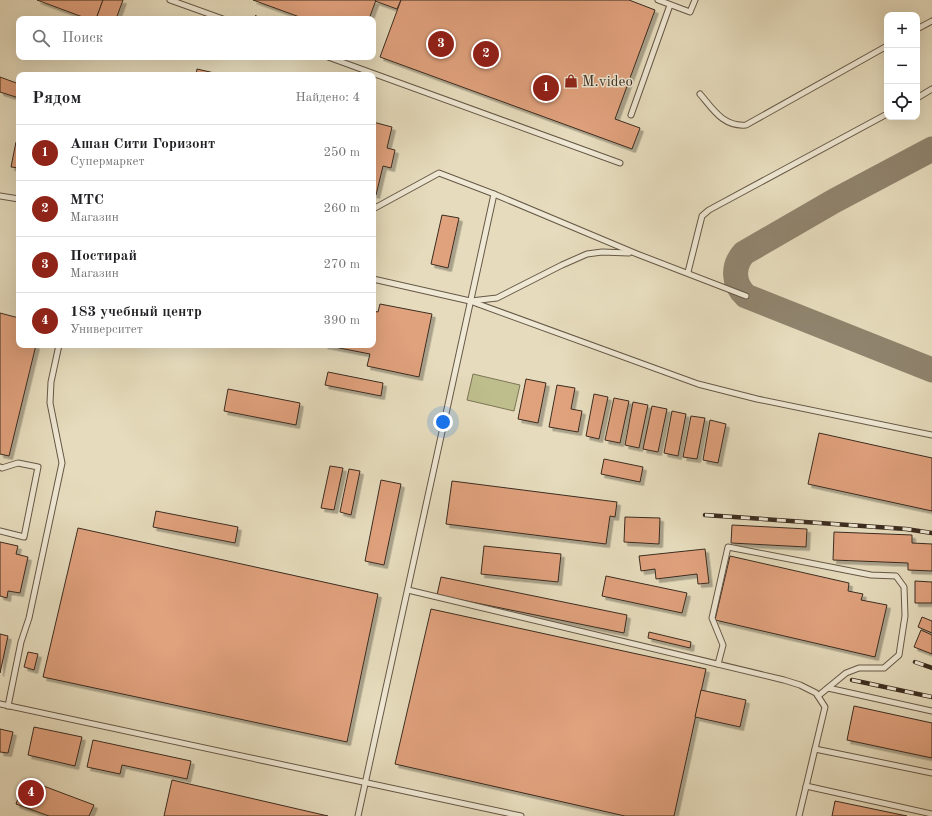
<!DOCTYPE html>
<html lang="ru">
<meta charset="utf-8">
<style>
body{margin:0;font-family:"Old Standard TT",serif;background:#f2f2f2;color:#202124}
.controls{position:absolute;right:12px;top:12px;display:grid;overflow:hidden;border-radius:8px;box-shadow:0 4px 16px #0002}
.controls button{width:36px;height:36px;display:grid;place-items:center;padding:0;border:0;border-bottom:1px solid #e0e0e0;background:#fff;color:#202124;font:20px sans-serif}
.you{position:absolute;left:443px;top:422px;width:14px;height:14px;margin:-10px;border:3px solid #fff;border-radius:50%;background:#1a73e8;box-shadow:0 0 0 6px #1a73e833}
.badge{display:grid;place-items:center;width:26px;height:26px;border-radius:50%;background:#8f2418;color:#fff;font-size:13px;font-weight:700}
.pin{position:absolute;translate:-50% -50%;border:2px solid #fff;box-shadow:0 1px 4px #0006}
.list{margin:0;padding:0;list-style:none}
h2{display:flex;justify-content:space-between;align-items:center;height:52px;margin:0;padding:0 16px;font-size:17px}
h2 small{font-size:13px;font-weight:400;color:#757577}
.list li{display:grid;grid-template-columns:26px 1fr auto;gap:12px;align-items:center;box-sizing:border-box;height:56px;padding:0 16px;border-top:1px solid #e0e0e0}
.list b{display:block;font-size:15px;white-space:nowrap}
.list p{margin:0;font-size:13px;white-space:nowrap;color:#757577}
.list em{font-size:13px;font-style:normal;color:#757577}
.icon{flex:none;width:22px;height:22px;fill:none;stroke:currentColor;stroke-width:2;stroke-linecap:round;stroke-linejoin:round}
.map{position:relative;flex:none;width:932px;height:816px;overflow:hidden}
.search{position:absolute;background:#fff;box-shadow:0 4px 16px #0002;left:16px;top:16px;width:360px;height:44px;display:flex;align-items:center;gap:10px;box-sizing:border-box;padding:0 14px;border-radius:8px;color:#757577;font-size:15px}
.panel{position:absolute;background:#fff;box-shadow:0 4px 16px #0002;left:16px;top:72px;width:360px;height:276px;border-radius:8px}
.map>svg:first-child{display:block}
</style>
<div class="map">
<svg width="932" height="816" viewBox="0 0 932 816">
<defs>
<filter id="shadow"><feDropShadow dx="3.5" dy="3.5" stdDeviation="0" flood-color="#0004"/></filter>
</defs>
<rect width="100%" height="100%" fill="#e6dcbd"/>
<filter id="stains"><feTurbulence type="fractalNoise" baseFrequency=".005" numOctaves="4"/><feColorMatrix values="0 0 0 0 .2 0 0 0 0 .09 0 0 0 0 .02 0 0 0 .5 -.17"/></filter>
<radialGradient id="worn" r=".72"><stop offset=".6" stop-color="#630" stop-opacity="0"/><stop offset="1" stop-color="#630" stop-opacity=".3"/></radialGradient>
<polygon fill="#bdbe8c" stroke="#7c7556" points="473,374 520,385 514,411 467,400"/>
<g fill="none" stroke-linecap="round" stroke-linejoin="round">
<path stroke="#90846e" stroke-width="25" d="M 932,149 L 834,201 L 744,253 C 732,266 733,284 746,296 L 932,370"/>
</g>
<g fill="#e0a17d" stroke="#3b2c20" filter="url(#shadow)">
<polygon points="37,0 103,0 96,19 88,19"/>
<polygon points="103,0 123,0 116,19 96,19"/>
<polygon points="253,0 376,0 369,19 305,19"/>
<polygon points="376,0 401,0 397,9 375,1"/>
<polygon points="401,0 629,0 655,10 615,119 640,128 632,149 380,57"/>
<polygon points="197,69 223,75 196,75"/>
<polygon points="0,77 19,84 19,98 0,92"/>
<polygon points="373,122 392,127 387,148 395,150 391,168 383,166 376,195 373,194"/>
<polygon points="16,142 19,143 19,168 11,167"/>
<polygon points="442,215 459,218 448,268 431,264"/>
<polygon points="380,304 432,314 419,377 367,366 370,354 324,345 373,345 373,311 378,312"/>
<polygon points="0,313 19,318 19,345 36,345 9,456 0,454"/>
<polygon points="328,372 383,383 381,396 325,385"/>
<polygon points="526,379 546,383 538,423 518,419"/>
<polygon points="557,385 575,388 571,409 582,411 578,432 549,427"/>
<polygon points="228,389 300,403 296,425 224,411"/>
<polygon points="594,394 608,397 599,439 586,436"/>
<polygon points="614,398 629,401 620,443 605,440"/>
<polygon points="633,402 648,405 639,448 625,445"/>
<polygon points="652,406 667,409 658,452 643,449"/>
<polygon points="672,411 686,414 678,456 664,453"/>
<polygon points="691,416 705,418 697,459 683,457"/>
<polygon points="710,420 726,424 718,463 703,460"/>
<polygon points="819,433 932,458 932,511 808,484"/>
<polygon points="604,459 643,467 640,482 601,474"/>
<polygon points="330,466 343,468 334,510 321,508"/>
<polygon points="349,469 360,471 351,515 340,512"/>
<polygon points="381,480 401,484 384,565 365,561"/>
<polygon points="452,481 617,502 615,517 610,516 606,544 446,524"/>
<polygon points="156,511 238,527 235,543 153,527"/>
<polygon points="625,517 660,518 659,544 624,542"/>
<polygon points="732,525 807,529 806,547 731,543"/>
<polygon points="78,528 378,594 347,742 43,677"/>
<polygon points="834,532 912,535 912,543 932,544 932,571 908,570 908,563 833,560"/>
<polygon points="0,542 18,546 16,554 28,557 20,593 8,591 7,598 0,596"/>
<polygon points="484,546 561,554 558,582 481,574"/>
<polygon points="705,549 709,583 698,584 697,574 656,579 655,569 641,571 639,556"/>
<polygon points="730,556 849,583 848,591 863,594 861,600 887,605 875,657 715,620"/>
<polygon points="606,576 687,593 682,613 602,596"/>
<polygon points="441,577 627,615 624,633 437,595"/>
<polygon points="915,581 932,582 932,603 915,603"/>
<polygon points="431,609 706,669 674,816 625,816 395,764"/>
<polygon points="922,617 932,621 932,633 918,627"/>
<polygon points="921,630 932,635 932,654 914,647"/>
<polygon points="649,632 691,642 690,648 648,638"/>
<polygon points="0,634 8,636 0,673"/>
<polygon points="28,652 38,654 34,670 24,667"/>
<polygon points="701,690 746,700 740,727 695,717"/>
<polygon points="854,706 932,723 932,758 847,740"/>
<polygon points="34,727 82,737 75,766 28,755"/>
<polygon points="0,729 13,732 8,753 0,752"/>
<polygon points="93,740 191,761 187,779 122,765 120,774 87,767"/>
<polygon points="25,779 94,805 89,816 49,816 16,804"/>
<polygon points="172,780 328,816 164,816"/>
<polygon points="835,801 907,816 832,816"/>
</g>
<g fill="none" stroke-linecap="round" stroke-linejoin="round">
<g stroke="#665847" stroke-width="7">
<g id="lane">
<polyline points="170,0 223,19"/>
<polyline points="658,0 690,12 695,0"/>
<polyline points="917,29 932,21"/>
<polyline points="328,57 620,163"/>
<path d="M 700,94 C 713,109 723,127 746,125 L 887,46"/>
<polyline points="917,98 932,89"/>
<polyline points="631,115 670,5"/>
<polyline points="0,196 19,199"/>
<polyline points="373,209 439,173 494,194 637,254 746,296"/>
<polyline points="688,272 702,216 709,210 887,114"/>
<polyline points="373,279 470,301 698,384 757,399 932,435"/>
<polyline points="471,301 497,298 562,265 587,254 602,252 629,253"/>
<polyline points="0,467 2,468 18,463 38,467 24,537 0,531"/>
<polyline points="408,590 784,680 800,685 816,693 825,707 799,816"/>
<polyline points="718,664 723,645 712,618 728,547 871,575 896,576 904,587 905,616 899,655 884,668 859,668 846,673 818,696"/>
<polyline points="828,688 932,711"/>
<polyline points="0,704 521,816"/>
<polyline points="8,706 21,642 29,618 62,463 50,403 51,382 59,345"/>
<polyline points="815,749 932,773"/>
<polyline points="806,786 932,814"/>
<polyline points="358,816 494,194"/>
</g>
</g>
<polyline stroke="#3b2c20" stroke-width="1.5" stroke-dasharray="1 2" stroke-linecap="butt" points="255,19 256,15"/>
<use href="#lane" stroke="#efe8d4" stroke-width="5"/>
<g stroke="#3b2c20" stroke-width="4.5">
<g id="rail">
<polyline points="705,515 906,529 932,533"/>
<polyline points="915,662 932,668"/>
<polyline points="852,680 932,697"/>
</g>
</g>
<use href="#rail" stroke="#efe8d4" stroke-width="3" stroke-dasharray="9" stroke-linecap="butt"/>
</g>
<defs>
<g id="shop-bare" transform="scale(1.08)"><path d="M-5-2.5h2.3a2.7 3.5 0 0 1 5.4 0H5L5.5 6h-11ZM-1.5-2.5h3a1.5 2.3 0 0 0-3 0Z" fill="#8f2418" stroke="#efe8d4" stroke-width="2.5" paint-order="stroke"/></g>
</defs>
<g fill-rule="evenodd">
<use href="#shop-bare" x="571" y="81"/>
</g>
<g text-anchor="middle" stroke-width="3" stroke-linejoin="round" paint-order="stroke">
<g font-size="15" fill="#3b2c20" stroke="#efe8d4" text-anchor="start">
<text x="582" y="86">M.video</text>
</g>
</g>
<rect width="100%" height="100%" filter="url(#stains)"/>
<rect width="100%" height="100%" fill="url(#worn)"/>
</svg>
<div class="controls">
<button>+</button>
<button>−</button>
<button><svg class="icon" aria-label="locate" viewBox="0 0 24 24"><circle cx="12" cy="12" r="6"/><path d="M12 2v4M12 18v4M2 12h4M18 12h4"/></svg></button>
</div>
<div class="you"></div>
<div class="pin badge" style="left:546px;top:88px">1</div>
<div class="pin badge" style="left:486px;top:54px">2</div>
<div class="pin badge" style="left:441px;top:44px">3</div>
<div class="pin badge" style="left:31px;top:793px">4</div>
<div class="search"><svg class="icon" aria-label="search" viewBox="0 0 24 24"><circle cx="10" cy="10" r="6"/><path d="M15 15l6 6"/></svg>Поиск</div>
<section class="panel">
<h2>Рядом<small>Найдено: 4</small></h2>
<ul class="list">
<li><span class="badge">1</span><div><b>Ашан Сити Горизонт</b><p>Супермаркет</p></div><em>250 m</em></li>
<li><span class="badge">2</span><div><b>МТС</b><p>Магазин</p></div><em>260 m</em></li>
<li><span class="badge">3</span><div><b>Постирай</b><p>Магазин</p></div><em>270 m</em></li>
<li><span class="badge">4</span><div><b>183 учебный центр</b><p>Университет</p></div><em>390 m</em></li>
</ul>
</section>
</div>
